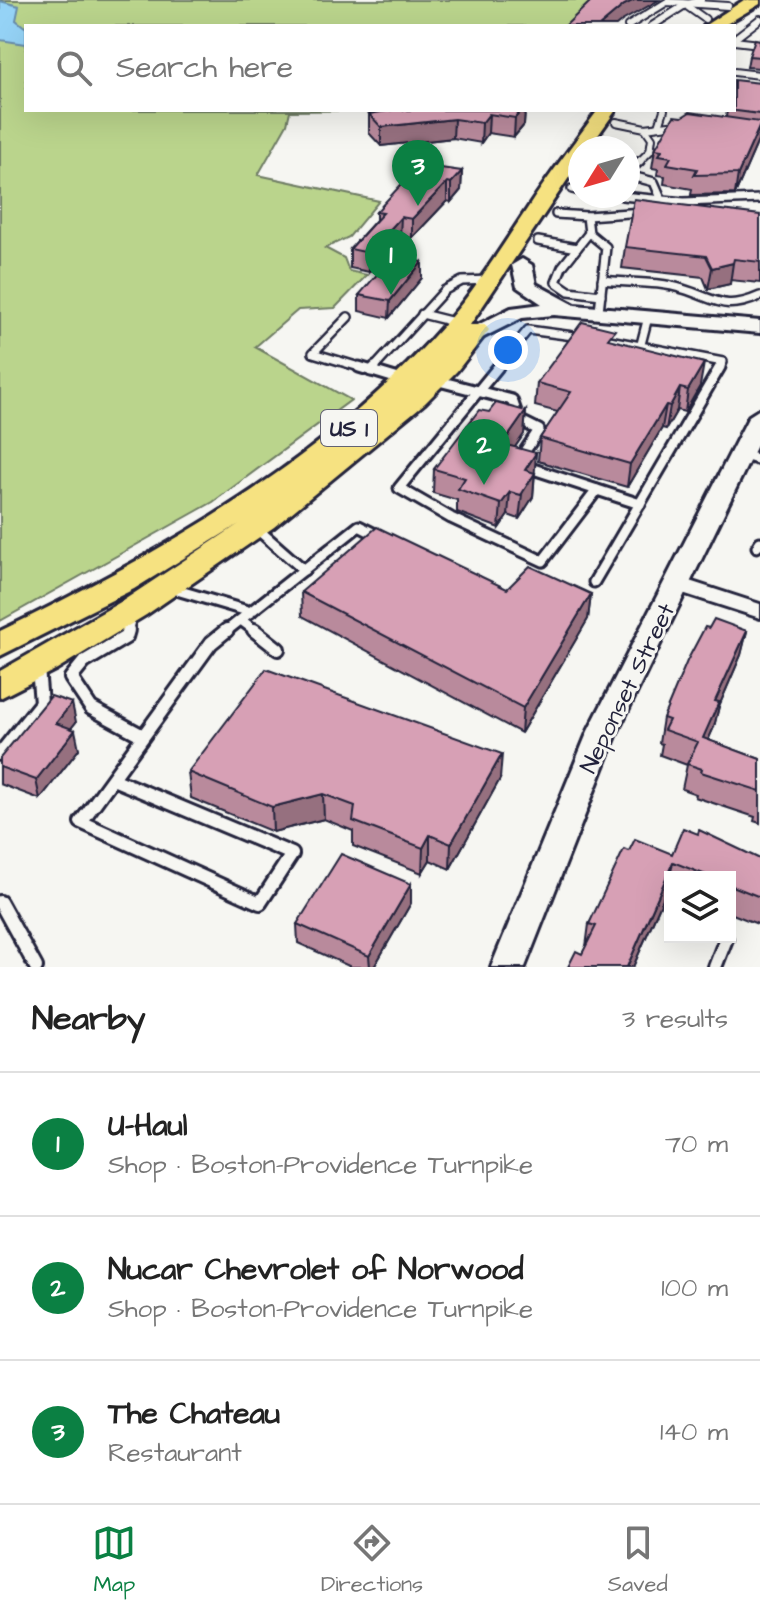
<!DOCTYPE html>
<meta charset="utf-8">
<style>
body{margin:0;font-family:"Architects Daughter",sans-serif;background:#f6f6f6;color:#222}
.controls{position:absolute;right:24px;bottom:24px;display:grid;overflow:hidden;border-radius:0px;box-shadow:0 8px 32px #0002}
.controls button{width:72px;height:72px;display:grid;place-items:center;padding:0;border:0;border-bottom:2px solid #e0e0e0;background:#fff;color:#222;font:40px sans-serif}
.compass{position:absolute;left:568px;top:136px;width:72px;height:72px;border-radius:50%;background:#fff;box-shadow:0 8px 32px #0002;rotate:233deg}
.you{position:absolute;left:508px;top:350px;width:28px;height:28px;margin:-20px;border:6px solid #fff;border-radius:50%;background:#1a73e8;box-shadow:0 0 0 12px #1a73e833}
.badge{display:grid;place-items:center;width:52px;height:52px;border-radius:50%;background:#0b8043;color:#fff;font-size:26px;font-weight:700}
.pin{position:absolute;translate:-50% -66px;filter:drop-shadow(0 2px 4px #0008)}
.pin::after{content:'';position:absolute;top:42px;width:28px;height:24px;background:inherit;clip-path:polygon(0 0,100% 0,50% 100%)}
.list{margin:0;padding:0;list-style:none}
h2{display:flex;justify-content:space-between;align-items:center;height:104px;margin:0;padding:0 32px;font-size:34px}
h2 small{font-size:26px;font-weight:400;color:#767676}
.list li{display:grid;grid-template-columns:52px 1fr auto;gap:24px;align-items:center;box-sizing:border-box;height:144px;padding:0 32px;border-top:2px solid #e0e0e0}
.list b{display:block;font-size:30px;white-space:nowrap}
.list p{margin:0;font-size:26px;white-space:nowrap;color:#767676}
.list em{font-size:26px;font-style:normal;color:#767676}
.icon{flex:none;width:44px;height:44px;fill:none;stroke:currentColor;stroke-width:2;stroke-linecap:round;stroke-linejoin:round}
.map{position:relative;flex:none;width:760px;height:967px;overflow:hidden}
.search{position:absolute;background:#fff;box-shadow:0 8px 32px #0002;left:24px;right:24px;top:24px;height:88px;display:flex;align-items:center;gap:20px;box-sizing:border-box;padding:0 28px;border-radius:0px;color:#767676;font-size:30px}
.sheet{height:536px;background:#fff}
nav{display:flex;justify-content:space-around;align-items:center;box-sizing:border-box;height:112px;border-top:2px solid #e0e0e0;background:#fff;font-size:22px;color:#767676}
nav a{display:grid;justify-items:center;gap:4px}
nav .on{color:#0b8043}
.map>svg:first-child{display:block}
</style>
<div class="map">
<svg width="760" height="967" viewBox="0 0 760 967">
<rect width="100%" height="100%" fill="#f6f6f2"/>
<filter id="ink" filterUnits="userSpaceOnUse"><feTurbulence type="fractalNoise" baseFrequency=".0125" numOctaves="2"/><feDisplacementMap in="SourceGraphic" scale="16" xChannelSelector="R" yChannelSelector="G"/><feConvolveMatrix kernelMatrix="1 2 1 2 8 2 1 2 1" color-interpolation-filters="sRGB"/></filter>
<g filter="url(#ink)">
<polygon fill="#bad48c" stroke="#6e7b64" stroke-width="2" points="0,0 594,0 574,26 26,26 26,110 389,110 290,111 287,124 258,175 379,201 349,237 325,248 344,258 349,271 367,275 335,308 298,310 255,347 351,400 213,502 0,621"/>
<polygon fill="#95d3f6" stroke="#678cab" stroke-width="2" points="0,1 19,6 16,20 26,28 26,44 0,40"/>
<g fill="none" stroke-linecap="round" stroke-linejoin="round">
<g stroke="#22223b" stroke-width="10">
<g id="lane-far3">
<polyline points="688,7 705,19"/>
<polyline points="628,26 667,2 728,6"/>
<polyline points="652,26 685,5 701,0"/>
<polyline points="734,39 760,19"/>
<polyline points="734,41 760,44"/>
<polyline points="734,72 760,75"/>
<polyline points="616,122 645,128 677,124"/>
<polyline points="659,126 664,110"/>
<polyline points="638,163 650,151 652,138 645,128"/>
</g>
</g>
<g stroke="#22223b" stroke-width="12">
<g id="lane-far2">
<polyline points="628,172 640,161"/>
<polyline points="628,175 654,182 661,198"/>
<polyline points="572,189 580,191"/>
<polyline points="622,196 684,202 760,199"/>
<polyline points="556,214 587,216 589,233 606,247 599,311"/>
<polyline points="587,216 643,212"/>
<polyline points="589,233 562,267 556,282 569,291 601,295"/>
<polyline points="538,241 577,248"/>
<path d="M 602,280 C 628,283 659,281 683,289 C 716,299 724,312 760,296"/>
<polyline points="422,314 458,323"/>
<polyline points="348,317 313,353 366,369"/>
<polyline points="604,339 723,362 719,369"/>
<polyline points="641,344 648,317"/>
<polyline points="373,369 445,290 462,281 490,280"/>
<polyline points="496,369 528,330 581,337"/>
</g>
</g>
<g stroke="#22223b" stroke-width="15">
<g id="lane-far1">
<polyline points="359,367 402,380"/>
<polyline points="498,367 399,488 451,518 543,561 597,490"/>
<polyline points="371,371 375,367"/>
<polyline points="435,380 512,400 519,420 539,430 521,457"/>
<polyline points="741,454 760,460"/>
<polyline points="524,466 640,504"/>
<polyline points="256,528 304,570"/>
<polyline points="757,547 760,542"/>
<polyline points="594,582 720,367"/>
<polyline points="170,588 251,612"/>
<polyline points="241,620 257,632"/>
<polyline points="127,632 132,613"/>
<polyline points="225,632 359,526 379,536"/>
</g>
</g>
<g stroke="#22223b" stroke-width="18">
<g id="lane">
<polyline points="128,630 126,637 84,662 71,678 91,708 143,736"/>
<polyline points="254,630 278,649"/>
<polyline points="0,754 41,703 38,668"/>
<polyline points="113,779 292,854 260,903 81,822 211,643 227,630"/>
<polyline points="0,902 36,967"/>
<polyline points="715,967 726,939"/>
</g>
</g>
<g stroke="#22223b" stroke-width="6">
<polygon id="street" points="677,577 760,604 760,618 670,589 667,584 670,579"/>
</g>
<g stroke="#22223b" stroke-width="6">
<g id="secondary">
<polygon points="522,259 532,265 536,284 575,305 760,321 760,333 554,315 522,318 480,339 466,339 463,335 466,331 511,308 542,304 517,287 512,265"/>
<polygon points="760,409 760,439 618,731 525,967 491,967 588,731 749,416"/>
</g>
</g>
<g stroke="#22223b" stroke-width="6">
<g id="primary">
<polygon points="744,0 760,0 760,4 723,26 704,26"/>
<path d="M 598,110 L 616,110 L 589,148 L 580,148 L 580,161 L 470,325 L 485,325 L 489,330 L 457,371 L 425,403 L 274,527 L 146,615 L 57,669 L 0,698 L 0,671 L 124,600 L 239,524 L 134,589 L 0,656 L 0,631 C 164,552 330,458 450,318 C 479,284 502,246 527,209 C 549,175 574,143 598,110 Z"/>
</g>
</g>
<use href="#lane-far3" stroke="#f6f6f2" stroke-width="6"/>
<use href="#lane-far2" stroke="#f6f6f2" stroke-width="7"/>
<use href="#lane-far1" stroke="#f6f6f2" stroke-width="9"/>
<use href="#lane" stroke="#f6f6f2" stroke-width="12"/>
<use href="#street" fill="#f6f6f2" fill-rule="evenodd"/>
<use href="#secondary" fill="#f6f6f2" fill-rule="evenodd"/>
<use href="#primary" fill="#f6e281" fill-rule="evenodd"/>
</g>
<g fill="#b98a9c" stroke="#22223b" stroke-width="2">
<polygon points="760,40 760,68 747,67 749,56"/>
<polygon points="760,83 760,129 758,141 735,194 691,195 692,189 664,184 665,176 657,175 658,169 652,168 655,149 682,117 726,117 727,110"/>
<polygon points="393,110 525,110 524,125 514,137 488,133 481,143 453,138 381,146 369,133 369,114"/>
<polygon points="462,171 461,190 451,202 447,201 412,238 400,236 369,272 350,268 350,249 376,220 376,212"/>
<polygon points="760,215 760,283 730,280 730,284 708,289 703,277 622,268 625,247"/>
<polygon points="422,262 422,278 389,318 359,311 359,295"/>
<polygon points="614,341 700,386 685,412 677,410 666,429 662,428 627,487 538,461 540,438 558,412 535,406 537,383"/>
<polygon points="526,411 524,434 515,447 535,473 533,497 519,519 508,515 499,528 457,512 457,500 433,493 434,469 489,412"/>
<polygon points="507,589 591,594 588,619 521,733 302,616 301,592"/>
<polygon points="709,628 747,631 741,655 719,706 714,727 708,740 760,759 760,823 754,821 755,817 695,797 696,794 682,789 687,765 660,755 662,744 659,743 663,718"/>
<polygon points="76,722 71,728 79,749 40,799 0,784 0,758"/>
<polygon points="188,772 500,779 450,869 430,860 422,873 353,846 353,831 324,819 273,832 191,798"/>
<polygon points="629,851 760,859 760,925 730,913 730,877 670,877 670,888 668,887 633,967 568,967 582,954 586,947 589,924"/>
<polygon points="411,884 411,903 374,967 351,967 298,943 297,924"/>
</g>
<g fill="#96707f" stroke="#22223b" stroke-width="2">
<polygon points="634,0 659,0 622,21 616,26 599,26 624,5"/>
<polygon points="522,110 525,110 524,125 514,137 515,118"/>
<polygon points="489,114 488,133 481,143 482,123"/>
<polygon points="454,119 453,138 381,146 381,127"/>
<polygon points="760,125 758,141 735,194 738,174"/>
<polygon points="462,171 461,190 451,202 451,183"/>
<polygon points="447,182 447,201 412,238 412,219"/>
<polygon points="401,217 400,236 369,272 369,253"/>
<polygon points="422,262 422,278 389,318 390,301"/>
<polygon points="733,263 730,284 708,289 712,268"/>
<polygon points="704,363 700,386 685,412 688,390"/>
<polygon points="680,388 677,410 666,429 670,406"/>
<polygon points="666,405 662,428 627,487 630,464"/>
<polygon points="526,411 524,434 501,467 503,444"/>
<polygon points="536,453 533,497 519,519 525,470"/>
<polygon points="510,492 508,515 499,528 501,504"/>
<polygon points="591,594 588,619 521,733 523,708"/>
<polygon points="747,631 741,655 719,706 714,727 698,763 703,738 715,701"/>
<polygon points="72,703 76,722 60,742 56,723"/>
<polygon points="75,730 79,749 40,799 36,780"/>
<polygon points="502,754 500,779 450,869 451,844"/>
<polygon points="323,794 324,819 273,832 272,807"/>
<polygon points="430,835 430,860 422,873 423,848"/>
<polygon points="673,862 668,887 633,967 627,967"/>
<polygon points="411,884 411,903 374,967 370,967 369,956"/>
</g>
<g fill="#d7a0b5" stroke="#22223b" stroke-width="2">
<polygon points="592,0 634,0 624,5 599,26 565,26"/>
<polygon points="755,39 760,40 760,57 749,56"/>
<polygon points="734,80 760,83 760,114 729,110 734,110"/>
<polygon points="393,110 522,110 515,118 489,114 482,123 454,119 381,127 369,114"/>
<polygon points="690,112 760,122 760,125 738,174 694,175 697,169 667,164 671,157 659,155 662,150 655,149 674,116 682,117"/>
<polygon points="419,165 462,171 451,183 447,182 412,219 401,217 369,253 350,249 383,213 376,212"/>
<polygon points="634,199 760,215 760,262 734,259 733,263 712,268 706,256 625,247"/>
<polygon points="393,256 422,262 390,301 359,295"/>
<polygon points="582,322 615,330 608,339 704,363 688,390 680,388 670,406 666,405 630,464 540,438 571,392 537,383"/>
<polygon points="496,403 526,411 503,444 536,453 525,470 535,473 521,495 510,492 501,504 458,489 465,478 434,469 479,410 489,412"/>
<polygon points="377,527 507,589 530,566 591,594 523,708 301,592"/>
<polygon points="714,619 747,631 715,701 719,702 703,738 760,759 760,791 701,772 702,769 687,764 698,742 664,730 669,720 663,718 687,661 705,627 709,628"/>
<polygon points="266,669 502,754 451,844 430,835 423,848 353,821 355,806 323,794 272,807 188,772"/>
<polygon points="51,696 72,703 56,723 75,730 36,780 0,767 0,758"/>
<polygon points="683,828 698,834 699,830 760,859 760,897 730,885 730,877 711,877 673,862 627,967 568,967 576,951 582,954 596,926 589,924 624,849 629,851 635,839 672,854"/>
<polygon points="341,854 411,884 369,956 297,924"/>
</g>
</g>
<g text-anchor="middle" stroke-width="6" stroke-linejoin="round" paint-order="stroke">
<rect fill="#f6f6f2" stroke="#626272" stroke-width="2" x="321" y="410" width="56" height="36" rx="6"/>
<g font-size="22" font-weight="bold" fill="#22223b">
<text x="349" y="436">US 1</text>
</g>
<g font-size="24" fill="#22223b" stroke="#f6f6f2">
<text transform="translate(627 688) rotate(-64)" y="8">Neponset Street</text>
</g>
</g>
</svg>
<div class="controls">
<button><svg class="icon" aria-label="layers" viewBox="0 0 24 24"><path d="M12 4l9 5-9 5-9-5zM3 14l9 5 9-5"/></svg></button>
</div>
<svg class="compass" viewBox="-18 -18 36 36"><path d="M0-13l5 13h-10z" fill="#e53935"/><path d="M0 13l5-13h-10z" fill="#767676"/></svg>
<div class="you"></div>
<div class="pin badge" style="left:391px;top:295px">1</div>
<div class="pin badge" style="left:484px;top:485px">2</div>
<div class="pin badge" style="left:418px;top:206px">3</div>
<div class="search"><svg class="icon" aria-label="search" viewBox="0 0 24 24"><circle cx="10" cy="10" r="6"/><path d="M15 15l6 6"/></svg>Search here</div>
</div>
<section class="sheet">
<h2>Nearby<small>3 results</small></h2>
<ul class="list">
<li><span class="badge">1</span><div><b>U-Haul</b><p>Shop · Boston-Providence Turnpike</p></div><em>70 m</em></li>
<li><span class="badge">2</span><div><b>Nucar Chevrolet of Norwood</b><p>Shop · Boston-Providence Turnpike</p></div><em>100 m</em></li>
<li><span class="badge">3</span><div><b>The Chateau</b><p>Restaurant</p></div><em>140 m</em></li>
</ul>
</section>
<nav>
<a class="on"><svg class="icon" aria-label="map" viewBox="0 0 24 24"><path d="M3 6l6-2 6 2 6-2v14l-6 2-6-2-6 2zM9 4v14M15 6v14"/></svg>Map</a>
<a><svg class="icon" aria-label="directions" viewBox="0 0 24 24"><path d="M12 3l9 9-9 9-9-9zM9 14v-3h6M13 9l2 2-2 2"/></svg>Directions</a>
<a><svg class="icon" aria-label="saved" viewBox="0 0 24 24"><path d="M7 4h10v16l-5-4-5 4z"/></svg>Saved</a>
</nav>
